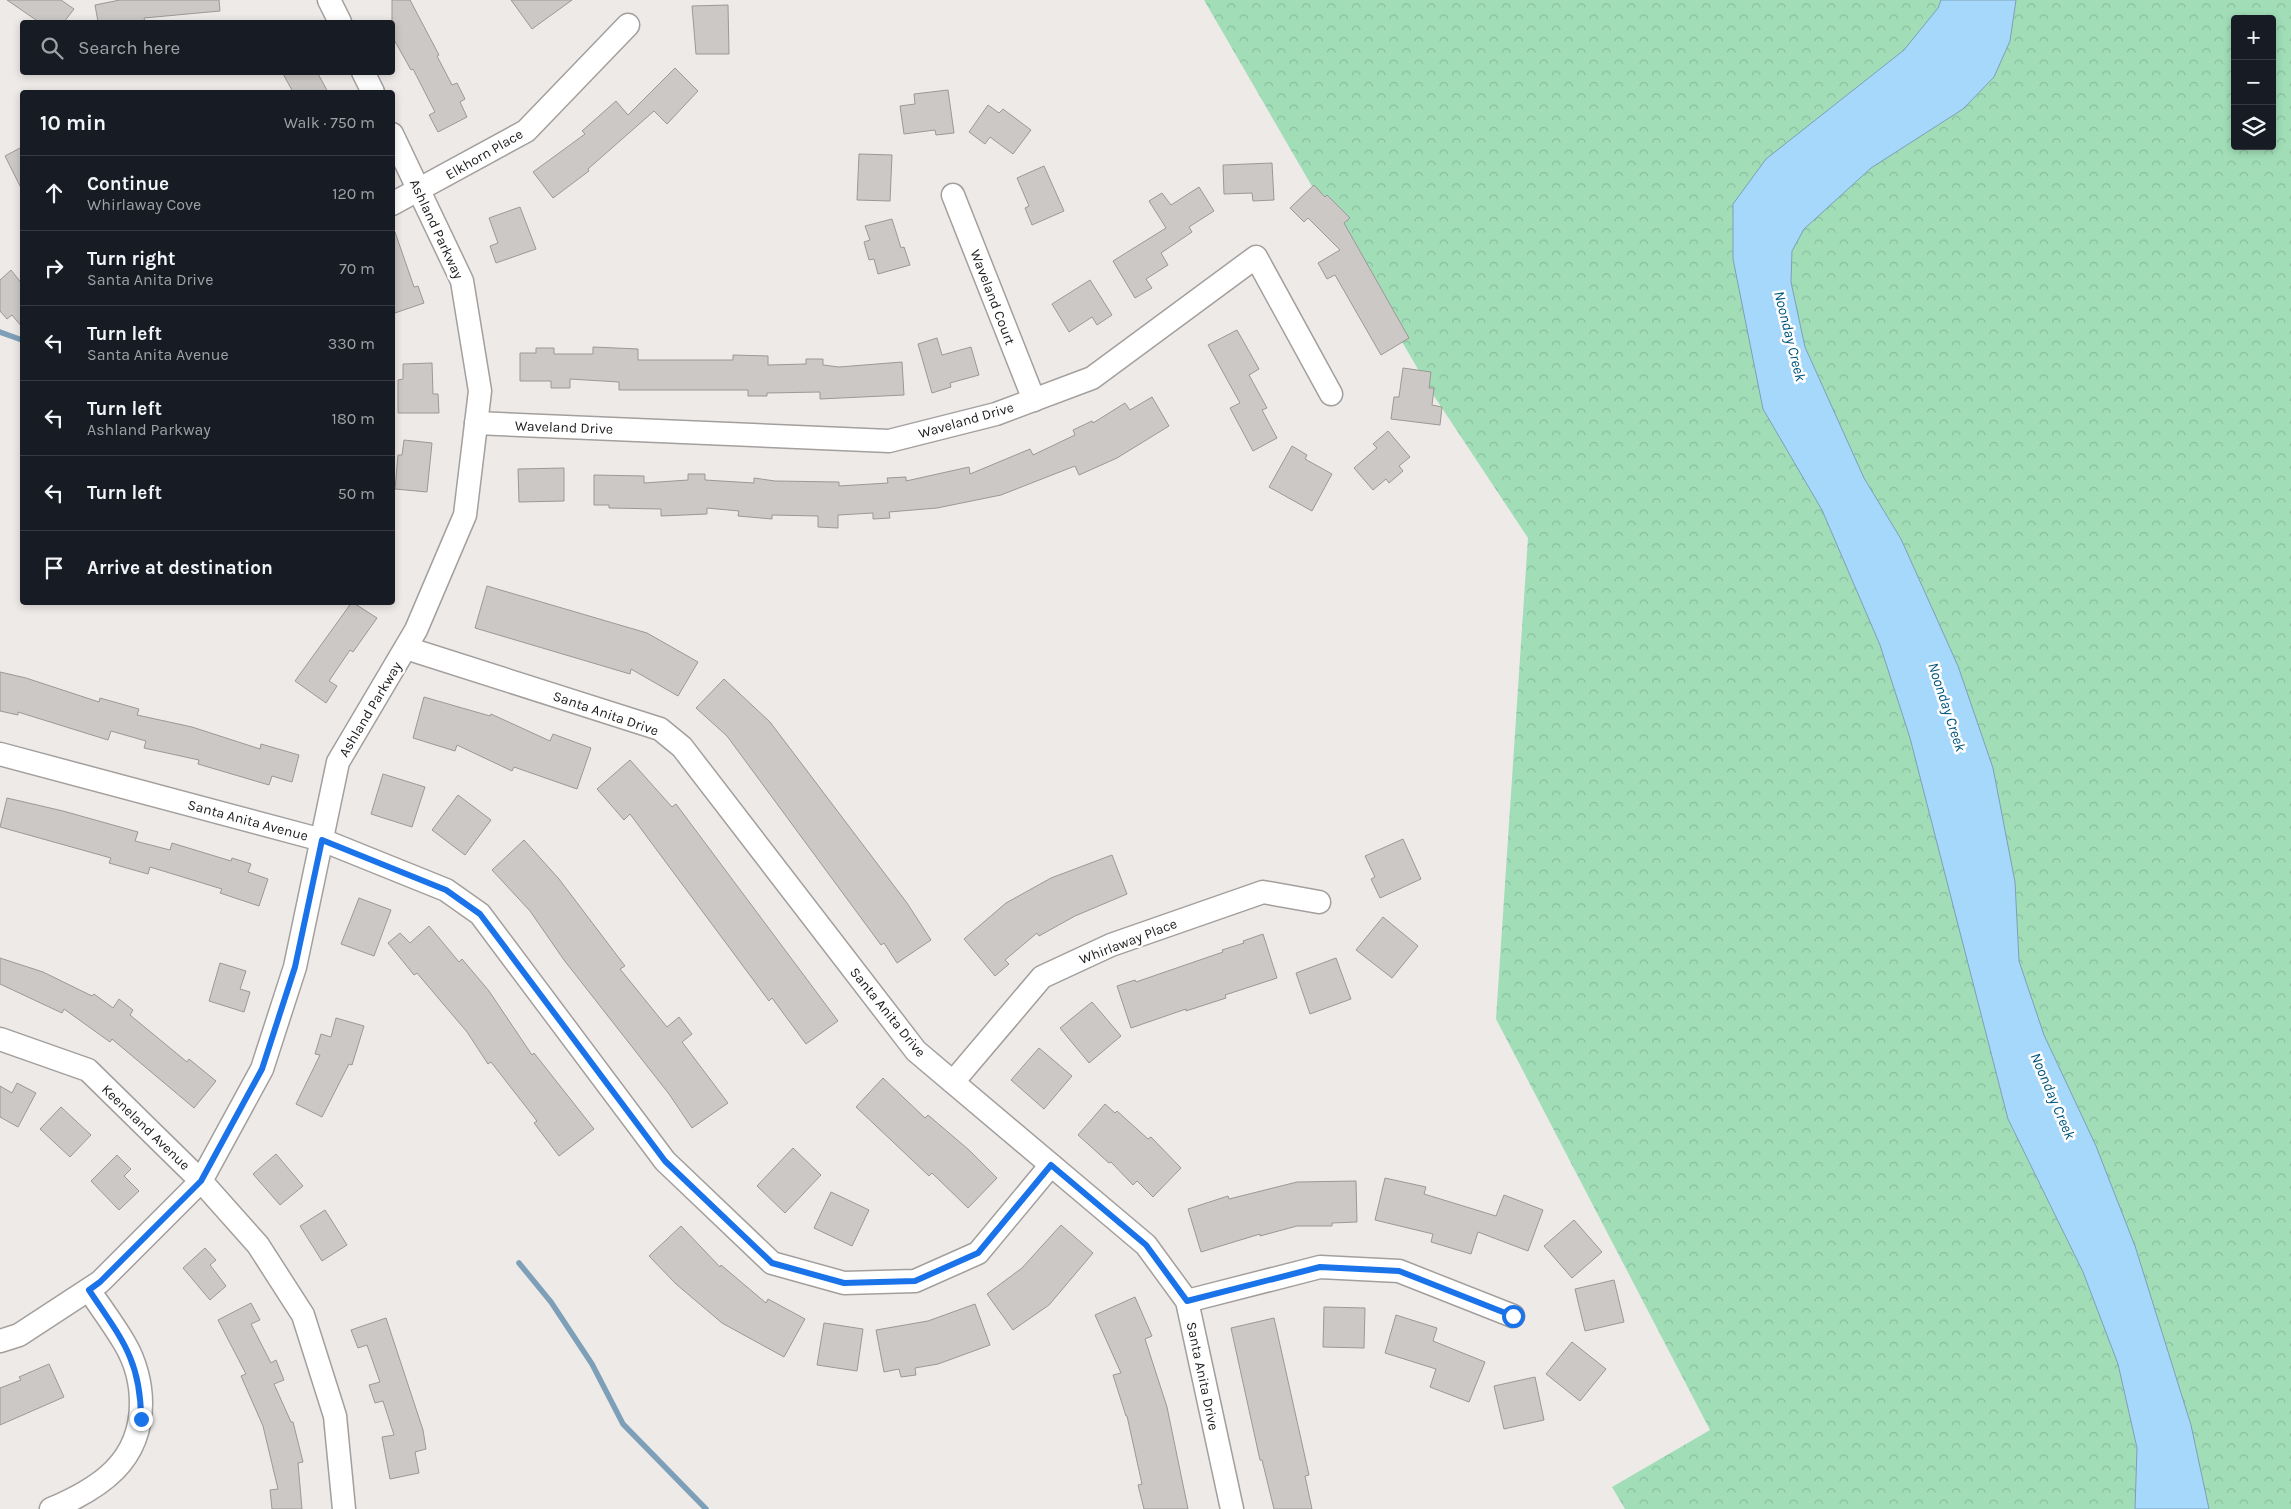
<!DOCTYPE html>
<meta charset="utf-8">
<style>
body{margin:0;font-family:Karla,sans-serif;background:#20242c;color:#f1f3f6}
.controls{position:absolute;right:15px;top:15px;display:grid;overflow:hidden;border-radius:5px;box-shadow:0 2px 8px #0003}
.controls button{width:45px;height:45px;display:grid;place-items:center;padding:0;border:0;border-bottom:1px solid #363941;background:#171b24;color:#f1f3f6;font:25px sans-serif}
.stop{position:absolute;width:15px;height:15px;margin:-11px;border:4px solid #1a73e8;border-radius:50%;background:#fff}
.stop.end{background:#1a73e8;border-color:#fff;box-shadow:0 1px 5px #0008}
.list{margin:0;padding:0;list-style:none}
h2{display:flex;justify-content:space-between;align-items:center;height:65px;margin:0;padding:0 20px;font-size:21px}
h2 small{font-size:16px;font-weight:400;color:#9ea1a6}
.list li{display:grid;grid-template-columns:32px 1fr auto;gap:15px;align-items:center;box-sizing:border-box;height:75px;padding:0 20px;border-top:1px solid #363941}
.list b{display:block;font-size:19px;white-space:nowrap}
.list p{margin:0;font-size:16px;white-space:nowrap;color:#9ea1a6}
.list em{font-size:16px;font-style:normal;color:#9ea1a6}
.icon{flex:none;width:28px;height:28px;fill:none;stroke:currentColor;stroke-width:2;stroke-linecap:round;stroke-linejoin:round}
.map{position:relative;flex:none;width:2291px;height:1509px;overflow:hidden}
.search{position:absolute;background:#171b24;box-shadow:0 2px 8px #0003;left:20px;top:20px;width:375px;height:55px;display:flex;align-items:center;gap:12px;box-sizing:border-box;padding:0 18px;border-radius:5px;color:#9ea1a6;font-size:19px}
.panel{position:absolute;background:#171b24;box-shadow:0 2px 8px #0003;left:20px;top:90px;width:375px;height:515px;border-radius:5px}
.map>svg:first-child{display:block}
</style>
<div class="map">
<svg width="2291" height="1509" viewBox="0 0 2291 1509">
<defs>
<pattern id="forest-crowns" width="20" height="18" patternUnits="userSpaceOnUse" patternTransform="scale(1.25)"><rect width="20" height="18" fill="#a1deb8"/><path d="M2 6a3 3 0 1 1 6 0M12 15a3 3 0 1 1 6 0" fill="none" stroke="#8abe9e"/></pattern>
</defs>
<rect width="100%" height="100%" fill="#eeeae8"/>
<path fill="url(#forest-crowns)" fill-rule="evenodd" d="M 1204,0 L 2291,0 L 2291,1509 L 1625,1509 L 1612,1487 L 1710,1430 L 1496,1019 L 1528,538 L 1430,390 ZM 2235,19 L 2272,19 L 2272,146 L 2235,146 Z"/>
<polygon fill="#a6d8fc" stroke="#7d9fb8" points="1941,0 2016,0 2010,41 1994,77 1963,109 1871,168 1804,229 1792,251 1791,282 1805,347 1864,478 1901,539 1958,666 1993,768 2015,882 2019,961 2044,1035 2096,1146 2135,1246 2191,1425 2209,1509 2135,1509 2137,1448 2118,1364 2083,1272 2008,1119 1910,738 1880,645 1822,510 1763,409 1733,259 1733,204 1766,159 1904,50 1938,8"/>
<g fill="none" stroke-linecap="round" stroke-linejoin="round">
<g stroke="#7d9fb8" stroke-width="5.5">
<polyline points="0,332 22,340"/>
<polyline points="519,1263 551,1302 592,1364 623,1424 706,1509"/>
</g>
</g>
<g fill="#cbc8c5" stroke="#9b9895">
<polygon points="7,0 61,0 74,9 64,22 39,22"/>
<polygon points="120,0 219,0 220,11 144,18 145,22 98,22 95,5"/>
<polygon points="392,0 410,0 439,55 437,56 452,85 457,83 465,99 460,102 467,117 438,132 429,115 435,112 413,69 411,70 392,36"/>
<polygon points="511,0 572,0 532,29"/>
<polygon points="728,5 729,54 696,54 692,6"/>
<polygon points="675,68 698,91 667,124 654,111 588,169 589,171 553,198 533,172 585,134 582,131 616,101 628,115"/>
<polygon points="282,72 317,72 328,92 293,92"/>
<polygon points="948,90 954,133 936,135 935,130 904,134 900,106 915,104 914,94"/>
<polygon points="988,105 999,113 1003,109 1031,130 1013,154 990,137 985,144 969,132"/>
<polygon points="22,147 22,190 5,156"/>
<polygon points="859,154 892,155 890,201 857,200"/>
<polygon points="1272,163 1274,200 1253,201 1252,193 1224,194 1223,165"/>
<polygon points="1044,166 1064,211 1032,225 1025,208 1029,206 1017,178"/>
<polygon points="1314,185 1325,197 1327,195 1350,218 1344,223 1409,338 1381,355 1335,275 1327,279 1318,263 1340,250 1308,218 1304,222 1290,208"/>
<polygon points="1199,187 1214,211 1189,227 1192,232 1161,253 1168,265 1146,279 1152,288 1135,298 1113,261 1166,228 1149,201 1162,193 1171,205"/>
<polygon points="520,207 536,249 496,263 490,246 498,243 489,218"/>
<polygon points="892,219 901,248 904,247 910,265 878,274 874,259 869,260 864,242 870,240 865,226"/>
<polygon points="395,232 414,287 418,286 424,303 392,314 392,233"/>
<polygon points="11,270 22,284 22,327 12,315 7,319 0,311 0,280"/>
<polygon points="1090,280 1112,315 1097,325 1092,317 1069,332 1052,304"/>
<polygon points="1237,330 1259,369 1249,375 1267,408 1262,410 1277,438 1253,451 1230,408 1240,403 1208,345"/>
<polygon points="937,338 942,355 971,347 979,375 950,383 951,387 932,393 918,344"/>
<polygon points="593,347 638,349 638,360 733,360 733,355 768,356 768,365 806,364 806,359 823,359 823,365 839,367 902,362 904,395 820,399 820,392 767,393 767,396 748,396 748,390 619,390 619,382 570,379 570,388 551,388 551,381 520,381 520,353 536,353 536,348 554,348 554,354 593,354"/>
<polygon points="432,363 433,394 438,394 439,413 398,413 398,380 403,379 403,364"/>
<polygon points="1403,368 1431,372 1429,388 1434,388 1432,405 1442,407 1440,425 1391,419 1394,397 1399,397"/>
<polygon points="1152,397 1169,426 1117,458 1079,475 1075,466 1001,495 937,508 889,512 890,518 873,519 873,513 838,515 838,528 818,527 818,516 772,515 772,519 738,516 739,511 707,508 707,514 661,516 661,509 609,508 609,505 594,505 594,475 644,476 644,483 688,480 688,474 705,474 705,480 754,483 754,478 775,481 839,482 839,486 888,483 887,478 906,477 906,481 969,467 970,474 1030,449 1033,455 1075,435 1073,430 1092,421 1093,423 1125,403 1130,410"/>
<polygon points="1388,431 1410,457 1399,466 1403,471 1389,483 1386,479 1373,490 1354,468 1377,448 1373,444"/>
<polygon points="404,440 432,443 427,492 395,489 398,455 402,455"/>
<polygon points="1292,446 1307,455 1305,459 1332,474 1312,511 1269,487"/>
<polygon points="564,468 564,501 519,502 518,469"/>
<polygon points="487,586 647,633 698,662 678,696 631,669 630,674 475,628"/>
<polygon points="352,602 377,618 353,652 350,650 329,681 337,686 326,703 295,681"/>
<polygon points="0,672 26,678 99,702 100,698 139,709 137,715 192,727 260,749 261,744 299,755 292,782 272,776 269,785 198,764 199,760 144,748 146,741 111,731 108,740 18,712 18,715 0,711"/>
<polygon points="724,679 770,722 907,903 931,940 897,963 884,943 881,945 727,736 696,708"/>
<polygon points="424,697 490,716 491,714 550,741 553,734 591,748 577,789 514,767 512,771 457,745 455,751 413,738"/>
<polygon points="630,760 672,807 676,804 838,1021 806,1044 772,998 769,1001 630,814 624,820 597,789"/>
<polygon points="383,774 425,787 412,827 371,814"/>
<polygon points="458,795 491,820 465,855 432,830"/>
<polygon points="7,798 63,811 138,832 135,841 170,850 172,843 231,861 232,858 251,864 248,872 268,879 259,906 220,893 222,889 150,867 148,874 109,863 111,858 0,827"/>
<polygon points="1403,839 1421,879 1380,898 1371,879 1375,877 1365,856"/>
<polygon points="524,840 559,879 625,966 620,969 667,1027 679,1017 692,1034 682,1042 728,1103 692,1128 669,1094 564,960 530,911 492,870"/>
<polygon points="1112,855 1127,894 1075,916 1039,936 1037,933 1005,960 1009,964 995,976 964,939 1006,903 1051,878"/>
<polygon points="359,898 391,910 374,956 341,944"/>
<polygon points="1383,917 1418,946 1392,978 1356,950"/>
<polygon points="429,926 459,962 462,959 489,991 532,1055 534,1053 594,1129 559,1156 534,1123 537,1121 491,1062 488,1064 467,1032 417,973 414,975 388,943 400,933 410,943"/>
<polygon points="1263,934 1277,978 1225,995 1226,998 1186,1011 1186,1009 1131,1028 1117,986 1135,980 1136,982 1223,952 1222,950 1244,943 1243,941"/>
<polygon points="0,958 43,972 92,996 94,994 113,1008 119,999 133,1010 130,1015 187,1062 189,1059 216,1081 194,1108 112,1039 110,1042 64,1009 62,1013 0,984"/>
<polygon points="1336,958 1351,999 1310,1014 1296,973"/>
<polygon points="220,963 246,971 240,989 250,992 244,1012 209,1001"/>
<polygon points="1092,1002 1121,1036 1089,1063 1060,1028"/>
<polygon points="336,1018 364,1026 352,1065 349,1064 322,1117 296,1104 320,1055 315,1054 321,1034 331,1037"/>
<polygon points="1039,1048 1072,1076 1044,1109 1011,1080"/>
<polygon points="883,1078 925,1118 928,1115 969,1150 997,1178 968,1208 932,1173 929,1176 856,1107"/>
<polygon points="17,1083 36,1093 18,1127 0,1117 0,1086 12,1093"/>
<polygon points="1105,1104 1115,1113 1117,1111 1148,1139 1151,1137 1181,1168 1153,1197 1137,1181 1133,1185 1111,1162 1109,1163 1078,1135"/>
<polygon points="61,1107 91,1135 70,1157 40,1129"/>
<polygon points="793,1148 821,1175 785,1213 757,1186"/>
<polygon points="276,1154 303,1186 280,1205 253,1174"/>
<polygon points="117,1155 131,1169 124,1176 139,1191 119,1210 91,1181"/>
<polygon points="1385,1178 1426,1187 1424,1194 1496,1216 1504,1195 1543,1210 1528,1251 1478,1232 1471,1254 1431,1242 1433,1234 1375,1220"/>
<polygon points="1356,1181 1357,1222 1332,1223 1332,1226 1297,1226 1260,1236 1260,1234 1201,1252 1188,1209 1228,1196 1229,1199 1297,1182"/>
<polygon points="831,1192 869,1210 852,1246 814,1228"/>
<polygon points="325,1210 347,1245 322,1261 300,1226"/>
<polygon points="1574,1220 1602,1252 1572,1278 1544,1246"/>
<polygon points="1061,1225 1093,1253 1049,1305 1013,1330 987,1294 1022,1268"/>
<polygon points="681,1226 720,1267 721,1265 766,1303 768,1299 805,1319 784,1357 722,1323 676,1284 649,1256"/>
<polygon points="205,1248 216,1260 210,1265 226,1286 210,1300 183,1268"/>
<polygon points="1614,1280 1624,1322 1585,1331 1575,1289"/>
<polygon points="1135,1297 1152,1336 1145,1339 1167,1407 1188,1509 1144,1509 1138,1485 1142,1484 1127,1416 1126,1416 1113,1375 1121,1373 1095,1315"/>
<polygon points="251,1303 260,1320 251,1324 271,1363 276,1360 284,1380 274,1384 291,1422 293,1422 303,1462 298,1463 302,1509 272,1509 270,1490 278,1489 263,1426 241,1376 246,1374 218,1320"/>
<polygon points="975,1304 990,1345 938,1364 915,1368 916,1375 901,1377 899,1369 884,1372 876,1330 928,1321"/>
<polygon points="1324,1307 1365,1308 1364,1348 1323,1347"/>
<polygon points="1396,1315 1437,1328 1433,1341 1485,1362 1469,1402 1430,1387 1436,1369 1385,1353"/>
<polygon points="386,1318 423,1430 426,1449 415,1452 419,1473 390,1479 382,1437 394,1435 383,1401 375,1403 369,1385 380,1382 367,1345 358,1348 351,1330"/>
<polygon points="1274,1318 1309,1475 1305,1476 1312,1509 1274,1509 1262,1460 1260,1460 1231,1328"/>
<polygon points="824,1323 863,1329 857,1371 817,1365"/>
<polygon points="1572,1342 1606,1369 1580,1401 1546,1374"/>
<polygon points="49,1364 64,1397 0,1425 0,1388 21,1380 19,1377"/>
<polygon points="1535,1377 1544,1420 1504,1429 1494,1386"/>
</g>
<g fill="none" stroke-linecap="round" stroke-linejoin="round">
<g stroke="#a39f9d" stroke-width="25">
<g id="street">
<polyline points="329,0 340,22"/>
<polyline points="363,72 373,92"/>
<polyline points="953,195 1034,400"/>
<polyline points="392,204 526,131 628,25"/>
<polyline points="476,423 889,441 996,414 1092,378 1256,257 1331,394"/>
<polyline points="406,648 660,729 682,747 916,1051 1146,1245 1187,1301 1232,1509"/>
<polyline points="0,754 322,840 446,890 480,914 665,1161 772,1263 844,1283 915,1281 978,1253 1051,1165"/>
<polyline points="0,1039 88,1070 201,1181 258,1245 303,1315 335,1416 344,1509"/>
<polyline points="953,1082 1042,977 1111,945 1263,892 1319,902"/>
<polyline points="1187,1301 1320,1267 1399,1271 1513,1316"/>
<polyline points="0,1341 19,1335 100,1282 201,1181 262,1069 295,967 338,762 416,630 465,515 480,391 462,281 392,134"/>
<path d="M 51,1509 C 101,1488 141,1461 141,1403 C 141,1383 135,1361 125,1344 C 114,1325 101,1308 89,1290"/>
</g>
</g>
<use href="#street" stroke="#fff" stroke-width="22"/>
</g>
<g fill="none" stroke-linecap="round" stroke-linejoin="round">
<path stroke="#1a73e8" stroke-width="6" d="M 141,1419 C 141,1359 120,1337 89,1290 L 100,1282 L 201,1181 L 262,1069 L 295,967 L 322,840 L 446,890 L 480,914 L 665,1161 L 772,1263 L 844,1283 L 915,1281 L 978,1253 L 1051,1165 L 1146,1245 L 1187,1301 L 1320,1267 L 1399,1271 L 1513,1316"/>
</g>
<g text-anchor="middle" stroke-width="5" stroke-linejoin="round" paint-order="stroke">
<g font-size="14" fill="#1c1b1a" stroke="#fff">
<text transform="translate(484 154) rotate(-30)" y="5">Elkhorn Place</text>
<text transform="translate(437 229) rotate(65)" y="5">Ashland Parkway</text>
<text transform="translate(993 297) rotate(69)" y="5">Waveland Court</text>
<text transform="translate(966 420) rotate(-16)" y="5">Waveland Drive</text>
<text transform="translate(564 427) rotate(2)" y="5">Waveland Drive</text>
<text transform="translate(370 709) rotate(-59)" y="5">Ashland Parkway</text>
<text transform="translate(606 713) rotate(19)" y="5">Santa Anita Drive</text>
<text transform="translate(248 820) rotate(15)" y="5">Santa Anita Avenue</text>
<text transform="translate(1128 941) rotate(-21)" y="5">Whirlaway Place</text>
<text transform="translate(888 1012) rotate(51)" y="5">Santa Anita Drive</text>
<text transform="translate(146 1127) rotate(44)" y="5">Keeneland Avenue</text>
<text transform="translate(1203 1376) rotate(78)" y="5">Santa Anita Drive</text>
</g>
<g font-size="15" font-style="italic" fill="#00557e" stroke="#fff">
<text transform="translate(1790 336) rotate(76)" y="5">Noonday Creek</text>
<text transform="translate(1947 707) rotate(72)" y="5">Noonday Creek</text>
<text transform="translate(2053 1096) rotate(67)" y="5">Noonday Creek</text>
</g>
</g>
</svg>
<div class="controls">
<button>+</button>
<button>−</button>
<button><svg class="icon" aria-label="layers" viewBox="0 0 24 24"><path d="M12 4l9 5-9 5-9-5zM3 14l9 5 9-5"/></svg></button>
</div>
<div class="stop" style="left:1513px;top:1316px"></div>
<div class="stop end" style="left:141px;top:1419px"></div>
<div class="search"><svg class="icon" aria-label="search" viewBox="0 0 24 24"><circle cx="10" cy="10" r="6"/><path d="M15 15l6 6"/></svg>Search here</div>
<section class="panel">
<h2>10 min<small>Walk · 750 m</small></h2>
<ul class="list">
<li><svg class="icon" aria-label="ahead" viewBox="0 0 24 24"><path d="M12 20V5M6 11l6-6 6 6"/></svg><div><b>Continue</b><p>Whirlaway Cove</p></div><em>120 m</em></li>
<li><svg class="icon" aria-label="right" viewBox="0 0 24 24"><path d="M7 20v-9h11M14 6l5 5-5 5"/></svg><div><b>Turn right</b><p>Santa Anita Drive</p></div><em>70 m</em></li>
<li><svg class="icon" aria-label="left" viewBox="0 0 24 24"><path d="M17 20v-9H6M10 6l-5 5 5 5"/></svg><div><b>Turn left</b><p>Santa Anita Avenue</p></div><em>330 m</em></li>
<li><svg class="icon" aria-label="left" viewBox="0 0 24 24"><path d="M17 20v-9H6M10 6l-5 5 5 5"/></svg><div><b>Turn left</b><p>Ashland Parkway</p></div><em>180 m</em></li>
<li><svg class="icon" aria-label="left" viewBox="0 0 24 24"><path d="M17 20v-9H6M10 6l-5 5 5 5"/></svg><div><b>Turn left</b></div><em>50 m</em></li>
<li><svg class="icon" aria-label="arrive" viewBox="0 0 24 24"><path d="M6 21V4h12l-3 4 3 4H6"/></svg><div><b>Arrive at destination</b></div></li>
</ul>
</section>
</div>
